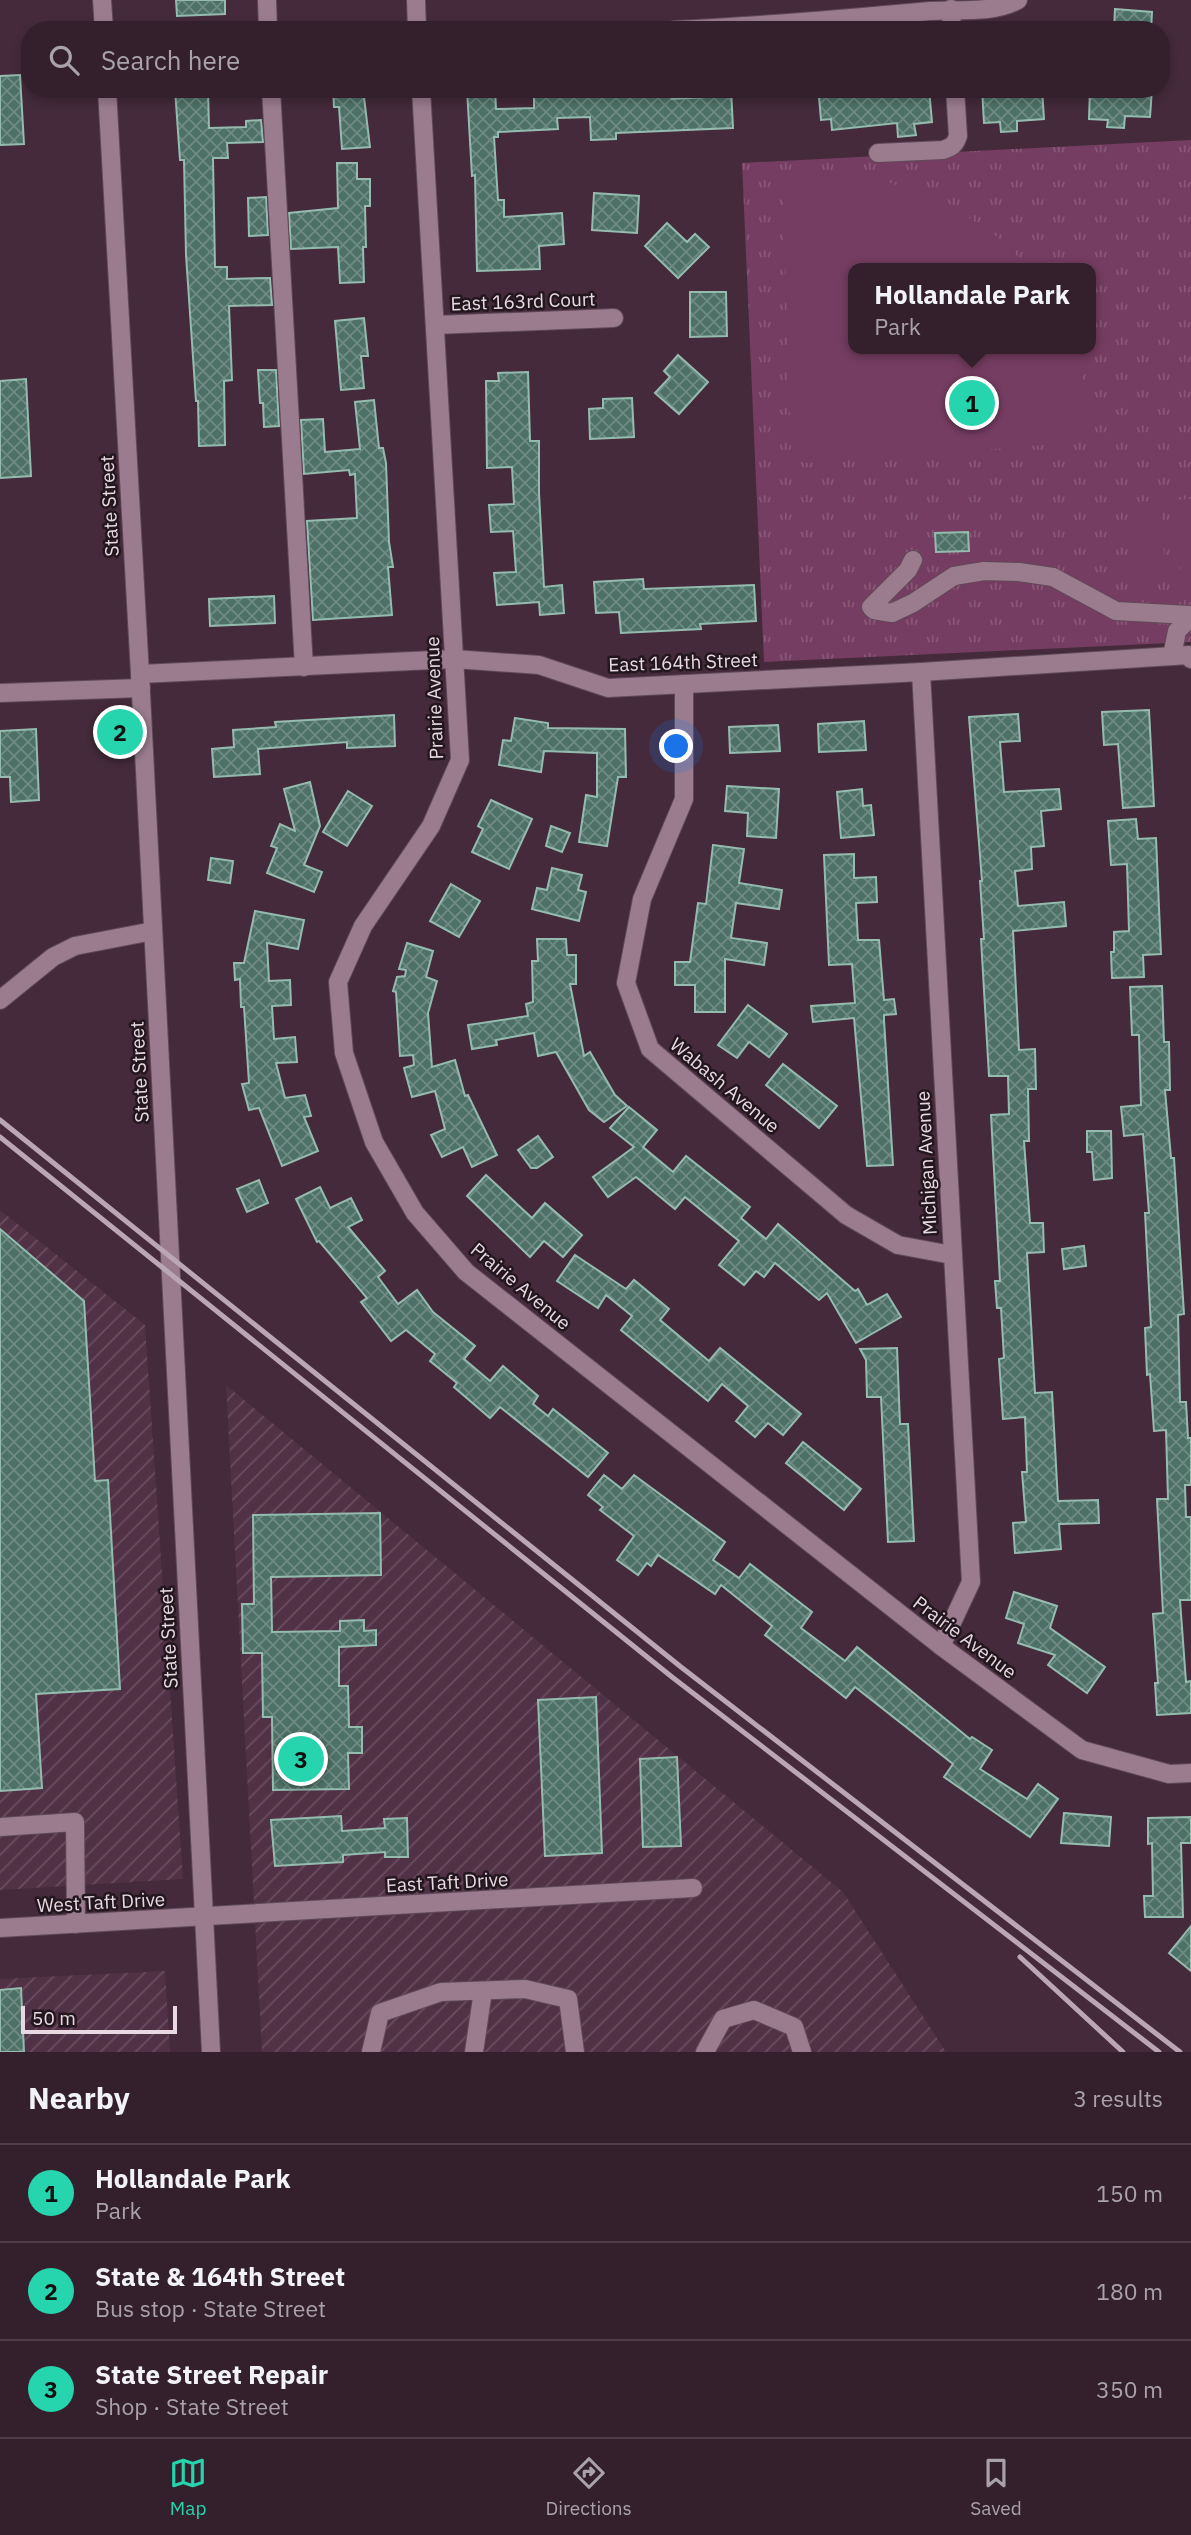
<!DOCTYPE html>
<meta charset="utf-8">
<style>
body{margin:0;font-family:"IBM Plex Sans",sans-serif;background:#3e2d38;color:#f1f3f6}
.scale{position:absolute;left:21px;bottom:18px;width:156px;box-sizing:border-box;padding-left:7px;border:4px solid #e9d8e2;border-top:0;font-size:19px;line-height:24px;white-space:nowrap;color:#e9d8e2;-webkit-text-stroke:5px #23171e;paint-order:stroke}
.you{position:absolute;left:677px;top:747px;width:24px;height:24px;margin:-18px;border:5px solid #fff;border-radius:50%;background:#1a73e8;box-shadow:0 0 0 10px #1a73e833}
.badge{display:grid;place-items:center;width:46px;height:46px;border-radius:50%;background:#26d5ae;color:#111;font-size:23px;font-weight:700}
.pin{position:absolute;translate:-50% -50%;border:4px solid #fff;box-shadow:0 2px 7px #0006}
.popup{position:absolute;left:848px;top:263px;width:248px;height:91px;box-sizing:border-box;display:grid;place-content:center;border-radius:14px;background:#33202c;filter:drop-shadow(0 2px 5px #0005);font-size:23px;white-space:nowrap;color:#a9a3a9}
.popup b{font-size:26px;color:#f1f3f6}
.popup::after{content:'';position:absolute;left:50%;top:100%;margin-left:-14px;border:14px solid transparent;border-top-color:#33202c}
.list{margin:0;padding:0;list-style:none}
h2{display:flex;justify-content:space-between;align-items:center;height:91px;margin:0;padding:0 28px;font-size:30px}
h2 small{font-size:23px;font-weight:400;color:#a9a3a9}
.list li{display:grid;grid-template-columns:46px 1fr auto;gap:21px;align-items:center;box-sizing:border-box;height:98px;padding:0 28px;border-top:2px solid #4e3e48}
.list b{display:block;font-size:26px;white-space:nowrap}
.list p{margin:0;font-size:23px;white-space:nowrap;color:#a9a3a9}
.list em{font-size:23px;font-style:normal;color:#a9a3a9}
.icon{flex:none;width:38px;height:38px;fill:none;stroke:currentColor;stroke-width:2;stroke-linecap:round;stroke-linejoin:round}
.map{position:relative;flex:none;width:1191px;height:2052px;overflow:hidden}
.search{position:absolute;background:#33202c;box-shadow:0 4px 10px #0003;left:21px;right:21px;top:21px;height:77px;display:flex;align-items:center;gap:18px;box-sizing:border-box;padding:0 24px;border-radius:28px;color:#a9a3a9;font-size:26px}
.sheet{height:385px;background:#33202c}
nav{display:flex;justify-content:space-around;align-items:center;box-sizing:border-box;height:98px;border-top:2px solid #4e3e48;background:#33202c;font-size:19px;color:#a9a3a9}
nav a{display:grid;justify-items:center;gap:4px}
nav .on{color:#26d5ae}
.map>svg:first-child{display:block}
</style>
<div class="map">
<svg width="1191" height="2052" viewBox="0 0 1191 2052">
<defs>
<pattern id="industrial-furrows" width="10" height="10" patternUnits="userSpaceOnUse" patternTransform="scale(1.75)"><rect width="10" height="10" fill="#513145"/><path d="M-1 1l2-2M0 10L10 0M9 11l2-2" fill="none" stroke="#6a4e60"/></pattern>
<pattern id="grass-tufts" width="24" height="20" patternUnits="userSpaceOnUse" patternTransform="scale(1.75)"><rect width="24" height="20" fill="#753d61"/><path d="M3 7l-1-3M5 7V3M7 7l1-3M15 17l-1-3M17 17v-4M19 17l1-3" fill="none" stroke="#895877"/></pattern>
<pattern id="building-cross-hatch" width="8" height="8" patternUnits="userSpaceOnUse" patternTransform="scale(1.75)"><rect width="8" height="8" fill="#4d7166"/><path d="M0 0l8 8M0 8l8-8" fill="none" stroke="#6f8b83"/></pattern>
</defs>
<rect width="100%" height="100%" fill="#442a3a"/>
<g fill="url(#industrial-furrows)">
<polygon points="0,1210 145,1325 183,1879 0,1890"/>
<polygon points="226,1385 843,1892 946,2052 262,2052"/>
<polygon points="165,1971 170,2052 0,2052 0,1979"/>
</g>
<path fill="url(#grass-tufts)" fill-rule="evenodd" d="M 1191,140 L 1191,642 L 764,662 L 742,163 ZM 853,268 L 1091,268 L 1091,349 L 853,349 Z"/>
<g fill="#753d61">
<polygon points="817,175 881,180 945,201 1000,239 1029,268 853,268 853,349 1075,349 1085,387 1087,427 1056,444 807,463 791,450 783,188"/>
<polygon points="1191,499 1191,574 1180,574 1176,500"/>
<polygon points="1161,501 1165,575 1132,577 1128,502"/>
</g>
<g fill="url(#building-cross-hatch)" stroke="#95bbaf" stroke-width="2">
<polygon points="176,0 225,0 225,14 177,16"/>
<polygon points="1115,9 1152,12 1151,30 1114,30"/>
<polygon points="20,75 24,144 0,145 0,76"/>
<polygon points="175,89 208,89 209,128 246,127 246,121 261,120 263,142 227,143 228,158 213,158 215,267 227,267 227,279 270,278 272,305 229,306 232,380 224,381 225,445 199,446 198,401 196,401 186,255 184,160 180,160"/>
<polygon points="333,89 363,89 370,147 342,149 339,107 334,107"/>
<polygon points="467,89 495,89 496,109 534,108 534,89 597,89 597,95 642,93 642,89 671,89 672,99 706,97 705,89 731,89 733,128 616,133 616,139 591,140 590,117 557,118 558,129 498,132 498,137 494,137 498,200 504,200 504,217 562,213 564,244 539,246 540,269 477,271 475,175 472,176"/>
<polygon points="830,89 929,89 932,122 914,124 916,135 898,137 897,123 832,130 831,119 821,120 819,97 830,96"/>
<polygon points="982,89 1042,89 1044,119 1017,121 1017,131 1001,132 1000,122 984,123"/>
<polygon points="1090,89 1152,89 1150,117 1125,116 1124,128 1107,127 1108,120 1089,119"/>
<polygon points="337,163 357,163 357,179 370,179 370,206 365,206 366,247 363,247 364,282 340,283 338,247 291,249 289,213 338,208"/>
<polygon points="594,193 639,196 637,233 592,230"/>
<polygon points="266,197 268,235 249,236 248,198"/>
<polygon points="667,223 687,242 695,234 709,247 678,278 645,246"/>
<polygon points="690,292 726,292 727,336 690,337"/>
<polygon points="364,318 368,356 361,356 364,388 341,390 335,321"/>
<polygon points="678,355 708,382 679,414 655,393 670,377 664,371"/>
<polygon points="258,370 276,370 279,426 264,427 263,403 260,403"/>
<polygon points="528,372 530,441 539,441 539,493 544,587 562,585 564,613 540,615 539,602 497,605 494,573 516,572 513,531 491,532 489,505 514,504 512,467 487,468 486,381 499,381 498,373"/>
<polygon points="26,379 31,476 0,478 0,381"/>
<polygon points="632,398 634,437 590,439 589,409 603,408 603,399"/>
<polygon points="374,400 379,448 383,448 386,463 389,542 393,567 388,567 392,615 313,620 307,521 357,518 355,474 350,475 349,470 304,474 301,420 323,419 325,452 360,449 355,402"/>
<polygon points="968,532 969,551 936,552 935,533"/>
<polygon points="643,579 644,589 754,585 756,621 700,624 701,629 621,633 619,612 596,613 594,582"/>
<polygon points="274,596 275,623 210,626 209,599"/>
<polygon points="1149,710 1154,806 1123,808 1118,744 1104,745 1102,712"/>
<polygon points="1018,714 1020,741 1000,742 1004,792 1059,789 1061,809 1041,811 1044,846 1031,847 1032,869 1015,871 1018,906 1064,902 1066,926 1013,931 1019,1050 1035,1049 1036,1089 1028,1089 1029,1141 1024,1141 1030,1223 1043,1223 1044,1252 1027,1253 1035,1393 1052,1392 1058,1501 1098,1500 1099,1523 1059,1524 1061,1549 1015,1553 1013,1523 1026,1522 1022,1472 1027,1472 1025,1417 1003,1419 999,1359 1004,1358 1001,1308 997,1308 995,1281 1000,1281 991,1115 1009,1114 1008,1076 989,1076 981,939 984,939 980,881 982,881 969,717"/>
<polygon points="394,715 395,746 347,748 347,742 258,749 260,774 214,777 212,749 234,747 233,730 276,727 275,722"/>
<polygon points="515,718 548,723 548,728 625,729 626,777 618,777 607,846 579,842 586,795 597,797 597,753 544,751 541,772 499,765 503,740 511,741"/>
<polygon points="864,721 866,750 819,752 818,724"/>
<polygon points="778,725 780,751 730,753 729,727"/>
<polygon points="36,729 39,800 11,802 10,777 0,777 0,731"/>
<polygon points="310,782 320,826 304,865 322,872 314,892 267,873 277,848 271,846 280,824 295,831 284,789"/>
<polygon points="727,786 779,789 776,838 747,836 748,813 725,811"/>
<polygon points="862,789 863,806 871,805 874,835 841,838 837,792"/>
<polygon points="348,791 372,806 347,846 323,832"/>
<polygon points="491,800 532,819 509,869 472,852 483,829 478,826"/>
<polygon points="1136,819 1138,839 1156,838 1161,954 1143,955 1144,977 1112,978 1111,952 1114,952 1114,932 1129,931 1127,864 1111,865 1108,821"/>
<polygon points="551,826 570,833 562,852 546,846"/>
<polygon points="713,845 744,849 739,883 782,890 779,909 736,903 731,938 767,943 764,965 725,959 725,1012 695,1012 695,985 675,985 675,962 690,962 698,903 706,904"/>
<polygon points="854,854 854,878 876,877 877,902 856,903 858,940 879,940 884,1000 894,999 896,1014 884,1015 884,1020 893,1165 867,1166 854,1018 813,1022 811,1006 855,1003 852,964 829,965 824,855"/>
<polygon points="211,858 233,861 230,883 208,880"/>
<polygon points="552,868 582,875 578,890 586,892 579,921 532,909 537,888 547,890"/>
<polygon points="451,884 480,901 459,937 430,921"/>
<polygon points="255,911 304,920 298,949 267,943 269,981 290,980 291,1005 272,1006 274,1039 295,1037 297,1062 276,1063 285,1098 305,1095 311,1116 304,1117 318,1151 282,1166 259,1108 249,1110 242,1084 249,1083 244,1007 241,1007 240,979 235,980 234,963 244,963"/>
<polygon points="537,939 566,939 567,955 576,955 576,984 570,984 584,1056 590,1052 615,1095 627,1106 604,1122 589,1110 556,1052 538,1056 534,1033 496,1040 497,1045 472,1049 468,1025 528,1016 526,1004 533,1002 532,961 538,961"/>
<polygon points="407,943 433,951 426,977 437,981 428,1013 432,1067 455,1060 465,1096 468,1095 497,1155 472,1167 463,1147 442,1157 431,1135 445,1129 435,1091 412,1097 404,1068 414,1065 413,1055 400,1056 396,992 393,991 397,977 405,976 406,970 399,969"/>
<polygon points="1162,986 1164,1042 1169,1042 1170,1090 1165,1090 1171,1158 1174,1158 1184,1314 1178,1315 1180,1402 1186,1402 1188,1438 1191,1438 1191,1485 1185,1485 1186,1517 1191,1517 1191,1600 1180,1600 1186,1682 1191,1681 1191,1713 1157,1715 1155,1683 1158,1683 1153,1614 1163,1613 1157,1499 1168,1499 1166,1430 1154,1431 1150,1374 1147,1375 1145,1328 1151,1327 1145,1213 1149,1213 1143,1134 1124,1136 1121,1107 1141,1105 1139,1035 1132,1035 1130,987"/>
<polygon points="748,1005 787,1034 769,1057 749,1042 737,1058 718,1045"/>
<polygon points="783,1064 837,1106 819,1128 766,1085"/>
<polygon points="629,1107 657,1130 643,1147 673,1172 686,1156 750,1207 741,1218 766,1239 778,1224 855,1291 858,1289 867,1305 887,1294 901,1317 856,1343 827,1293 819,1300 775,1263 764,1277 756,1271 744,1285 719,1265 739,1241 685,1197 675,1209 636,1177 608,1197 593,1177 634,1147 610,1128"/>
<polygon points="1087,1131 1111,1131 1112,1178 1094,1180 1092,1152 1087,1152"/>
<polygon points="538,1136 553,1157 537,1168 531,1168 518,1150"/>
<polygon points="486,1175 532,1218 545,1203 582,1235 563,1257 544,1241 530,1257 467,1196"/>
<polygon points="259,1180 268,1203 247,1212 237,1189"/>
<polygon points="320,1187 330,1208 351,1198 362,1220 348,1227 385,1271 378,1277 398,1304 417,1290 433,1312 475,1346 464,1359 490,1381 503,1366 538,1396 533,1404 548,1416 553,1409 608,1453 588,1477 500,1407 490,1418 454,1387 457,1383 430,1361 435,1354 406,1330 391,1341 361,1302 367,1298 319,1241 317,1242 296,1199"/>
<polygon points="0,1229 84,1301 95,1481 108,1480 120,1689 36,1694 42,1788 0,1791"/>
<polygon points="1084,1246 1086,1266 1064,1269 1062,1249"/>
<polygon points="575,1255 626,1289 634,1280 669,1309 660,1320 709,1361 720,1348 801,1414 783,1435 768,1423 755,1437 736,1421 748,1406 722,1384 708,1401 621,1330 632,1316 606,1295 598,1308 557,1281"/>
<polygon points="897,1348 900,1424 908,1424 914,1541 888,1542 881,1397 867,1397 866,1360 860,1349"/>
<polygon points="803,1442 861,1489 844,1510 786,1463"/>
<polygon points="604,1475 622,1489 634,1475 725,1542 713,1560 739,1578 750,1564 812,1612 801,1628 845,1661 857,1647 970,1739 972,1737 992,1750 980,1769 1027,1799 1038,1784 1058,1799 1030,1837 944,1777 953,1764 855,1687 846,1698 765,1635 772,1626 721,1585 715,1594 658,1555 651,1566 647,1563 638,1575 617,1560 634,1536 600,1510 603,1507 588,1495"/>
<polygon points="380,1513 381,1575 271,1577 272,1632 340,1631 340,1621 364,1620 364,1631 376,1630 376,1645 339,1647 339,1686 348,1686 349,1727 362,1727 362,1753 348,1753 349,1789 273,1790 272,1717 263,1717 262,1653 243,1653 242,1604 254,1604 253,1515"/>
<polygon points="1014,1592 1057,1606 1050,1628 1105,1667 1087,1693 1048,1665 1055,1655 1018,1643 1024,1624 1006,1618"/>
<polygon points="596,1697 602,1853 545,1856 538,1700"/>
<polygon points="677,1757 681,1846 643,1847 640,1759"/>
<polygon points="1064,1813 1111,1817 1109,1846 1061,1843"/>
<polygon points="341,1816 342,1831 385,1828 384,1819 407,1818 408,1857 385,1857 385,1852 343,1855 343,1862 275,1866 271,1820"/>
<polygon points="1191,1817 1191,1843 1181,1843 1183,1917 1145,1917 1144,1896 1153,1896 1152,1843 1148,1844 1148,1818"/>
<polygon points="1191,1926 1191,1971 1169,1953"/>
<polygon points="21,1988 24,2052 0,2052 0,1990"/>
</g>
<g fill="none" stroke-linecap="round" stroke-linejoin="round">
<g stroke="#5f4957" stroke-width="20">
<g id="minor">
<polyline points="102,0 104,30"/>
<polyline points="267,0 268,30"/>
<polyline points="416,0 417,30"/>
<polyline points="951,9 952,30"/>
<path d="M 674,30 C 760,26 844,19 930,11 C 959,9 992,14 1018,0"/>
<polyline points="107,89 140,674 211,2052"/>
<polyline points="271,89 304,667"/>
<polyline points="421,89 460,760 431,826 363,926 338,982 344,1053 374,1142 415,1213 466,1272 941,1646 1082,1750 1169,1774 1191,1773"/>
<path d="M 878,153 L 943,150 C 952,147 955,145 958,136 L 955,89"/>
<polyline points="435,325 614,318"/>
<polyline points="913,560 908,570 871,607 874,610 892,613 913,603 954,576 984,571 1019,572 1053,577 1116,611 1189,615 1188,620 1177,631 1172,656"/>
<polyline points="921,672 971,1582 941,1646"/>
<polyline points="140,674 454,659 539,665 608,688 921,672 1189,655 1191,659"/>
<polyline points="684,684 684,799 642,899 626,983 650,1049 846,1215 898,1245 952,1255"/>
<polyline points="0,693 141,688"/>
<polyline points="0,1000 53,957 75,946 153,931"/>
<polyline points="0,1827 75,1822 76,1924"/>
<polyline points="0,1928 693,1888"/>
<polyline points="371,2052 380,2013 441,1992 525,1989 568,1999 575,2052"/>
<polyline points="474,2052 483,1991"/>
<polyline points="705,2052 723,2019 754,2010 794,2027 802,2052"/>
</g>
</g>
<use href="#minor" stroke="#9a7c8e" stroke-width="18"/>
<g stroke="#bba7b3" stroke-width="5">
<polyline points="0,1120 681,1667 1180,2052"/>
<polyline points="0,1137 672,1677 1159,2052"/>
<polyline points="1020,1957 1123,2052"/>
</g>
</g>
<g text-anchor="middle" stroke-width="5" stroke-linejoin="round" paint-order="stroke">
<g font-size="19" fill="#e9d8e2" stroke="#23171e">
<text transform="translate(523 301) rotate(-2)" y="7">East 163rd Court</text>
<text transform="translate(109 506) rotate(-93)" y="7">State Street</text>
<text transform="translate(683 662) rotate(-2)" y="7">East 164th Street</text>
<text transform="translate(434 698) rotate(-92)" y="7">Prairie Avenue</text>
<text transform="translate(139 1072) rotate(-93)" y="7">State Street</text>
<text transform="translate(725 1085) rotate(40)" y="7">Wabash Avenue</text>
<text transform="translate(926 1163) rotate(-93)" y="7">Michigan Avenue</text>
<text transform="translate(521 1286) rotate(40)" y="7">Prairie Avenue</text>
<text transform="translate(965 1637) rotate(37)" y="7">Prairie Avenue</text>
<text transform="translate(168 1638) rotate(-93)" y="7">State Street</text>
<text transform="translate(447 1882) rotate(-3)" y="7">East Taft Drive</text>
<text transform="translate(101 1902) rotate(-3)" y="7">West Taft Drive</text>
</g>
</g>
</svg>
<div class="scale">50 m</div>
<div class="you"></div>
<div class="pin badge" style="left:972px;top:403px">1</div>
<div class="popup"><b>Hollandale Park</b>Park</div>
<div class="pin badge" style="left:120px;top:732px">2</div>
<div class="pin badge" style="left:301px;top:1759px">3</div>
<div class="search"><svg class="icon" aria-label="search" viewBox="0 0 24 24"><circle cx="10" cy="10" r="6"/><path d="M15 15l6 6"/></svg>Search here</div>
</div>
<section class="sheet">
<h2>Nearby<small>3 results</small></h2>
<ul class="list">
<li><span class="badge">1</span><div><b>Hollandale Park</b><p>Park</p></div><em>150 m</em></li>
<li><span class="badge">2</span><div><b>State &amp; 164th Street</b><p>Bus stop · State Street</p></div><em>180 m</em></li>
<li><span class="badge">3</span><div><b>State Street Repair</b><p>Shop · State Street</p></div><em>350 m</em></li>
</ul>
</section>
<nav>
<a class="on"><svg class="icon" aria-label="map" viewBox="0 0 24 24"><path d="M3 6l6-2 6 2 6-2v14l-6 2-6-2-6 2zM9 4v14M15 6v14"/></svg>Map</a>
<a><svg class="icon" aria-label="directions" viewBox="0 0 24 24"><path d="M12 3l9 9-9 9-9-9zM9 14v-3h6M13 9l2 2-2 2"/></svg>Directions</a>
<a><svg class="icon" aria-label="saved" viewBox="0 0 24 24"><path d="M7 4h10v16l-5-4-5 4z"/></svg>Saved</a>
</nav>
